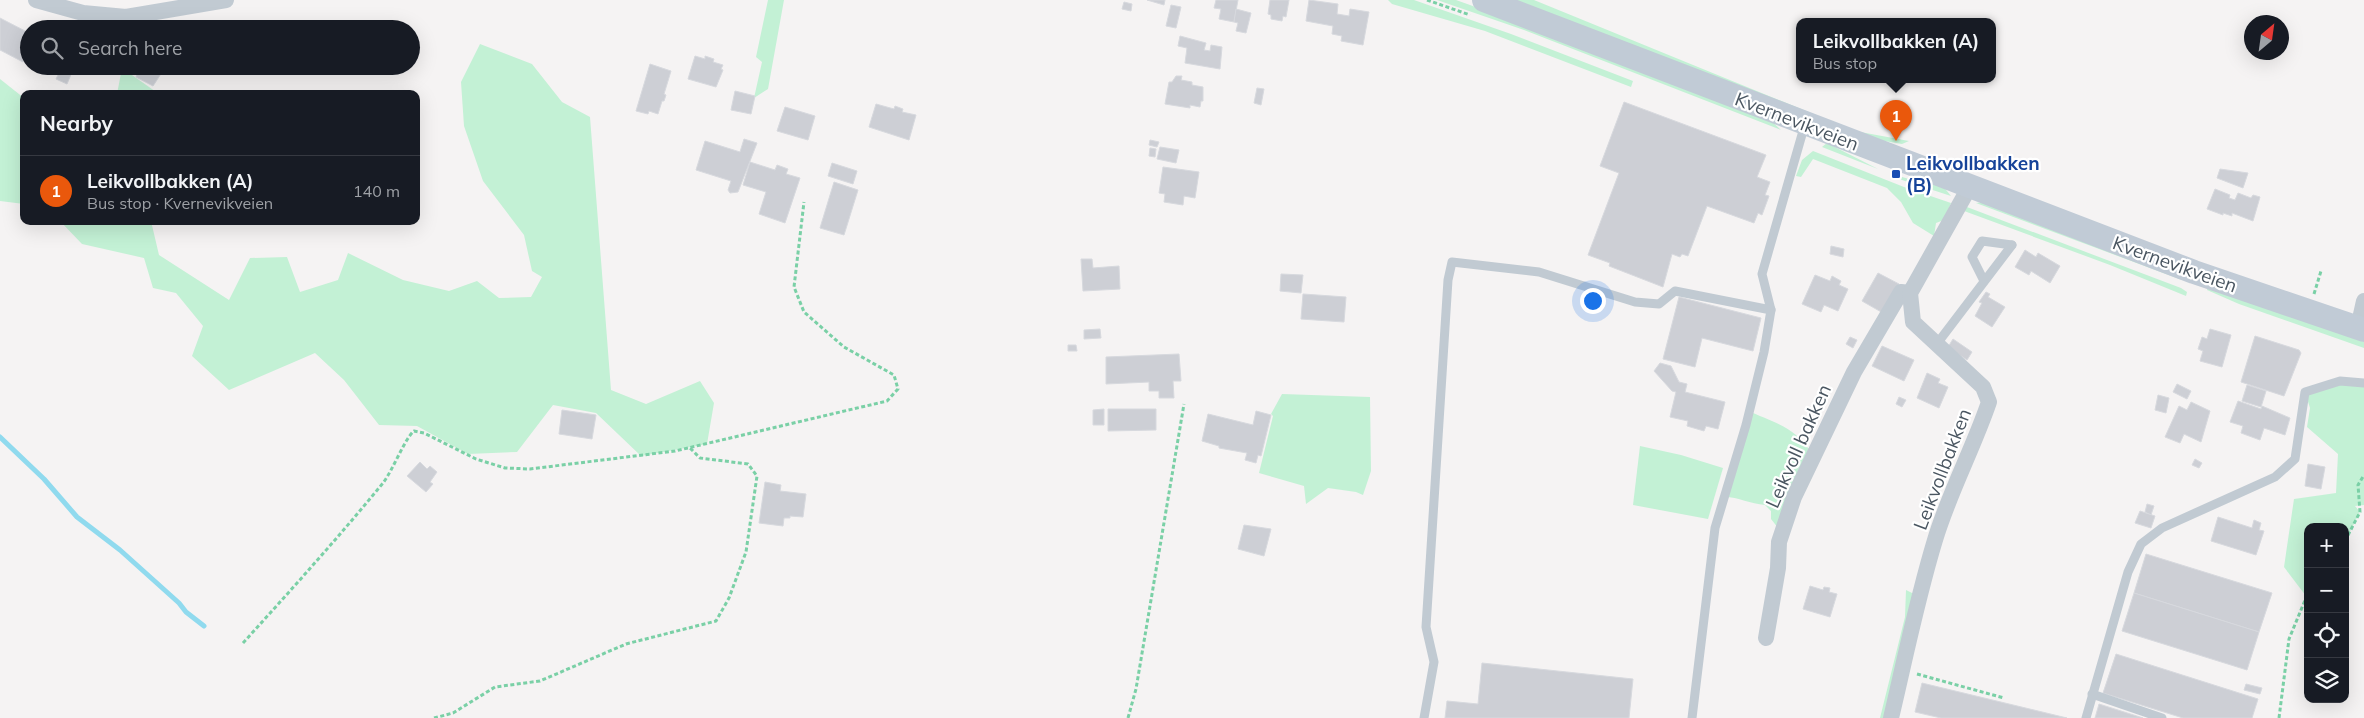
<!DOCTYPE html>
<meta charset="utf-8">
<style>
body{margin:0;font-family:Mulish,sans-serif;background:#20242c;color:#f1f3f6}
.controls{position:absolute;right:15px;bottom:15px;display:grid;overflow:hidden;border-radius:10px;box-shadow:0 5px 20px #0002}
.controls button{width:45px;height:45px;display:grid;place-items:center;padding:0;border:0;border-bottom:1px solid #363941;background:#171b24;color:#f1f3f6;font:25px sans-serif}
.compass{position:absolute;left:2244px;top:15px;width:45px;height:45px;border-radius:50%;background:#171b24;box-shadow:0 5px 20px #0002;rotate:29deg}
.you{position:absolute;left:1592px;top:300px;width:18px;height:18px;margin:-12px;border:4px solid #fff;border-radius:50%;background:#1a73e8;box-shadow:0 0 0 8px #1a73e833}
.badge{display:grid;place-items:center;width:32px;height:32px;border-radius:50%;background:#ea580c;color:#fff;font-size:16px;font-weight:700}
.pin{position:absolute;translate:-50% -41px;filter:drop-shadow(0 1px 2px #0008)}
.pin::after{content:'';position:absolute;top:26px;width:18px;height:15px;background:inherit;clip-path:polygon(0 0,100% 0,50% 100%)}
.popup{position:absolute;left:1796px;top:18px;width:200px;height:65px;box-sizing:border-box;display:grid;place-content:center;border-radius:10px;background:#171b24;filter:drop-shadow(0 1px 4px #0005);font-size:16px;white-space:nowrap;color:#9ea1a6}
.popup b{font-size:19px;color:#f1f3f6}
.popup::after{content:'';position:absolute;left:50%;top:100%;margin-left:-10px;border:10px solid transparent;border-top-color:#171b24}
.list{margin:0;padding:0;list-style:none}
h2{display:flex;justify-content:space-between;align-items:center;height:65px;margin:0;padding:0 20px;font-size:21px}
h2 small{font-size:16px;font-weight:400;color:#9ea1a6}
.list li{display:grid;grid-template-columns:32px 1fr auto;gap:15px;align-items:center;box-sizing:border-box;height:70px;padding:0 20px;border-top:1px solid #363941}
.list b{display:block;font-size:19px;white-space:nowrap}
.list p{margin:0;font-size:16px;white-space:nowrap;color:#9ea1a6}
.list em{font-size:16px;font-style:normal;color:#9ea1a6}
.icon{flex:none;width:28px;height:28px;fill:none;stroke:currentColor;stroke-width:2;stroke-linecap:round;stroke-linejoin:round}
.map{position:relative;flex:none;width:2364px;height:718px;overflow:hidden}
.search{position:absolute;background:#171b24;box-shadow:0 5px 20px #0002;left:20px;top:20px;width:400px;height:55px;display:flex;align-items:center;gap:12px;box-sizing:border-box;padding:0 18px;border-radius:28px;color:#9ea1a6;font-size:19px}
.panel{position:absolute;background:#171b24;box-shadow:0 5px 20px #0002;left:20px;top:90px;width:400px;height:135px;border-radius:10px}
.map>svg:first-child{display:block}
</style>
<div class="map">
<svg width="2364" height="718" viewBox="0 0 2364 718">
<rect width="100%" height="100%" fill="#f5f3f3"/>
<g fill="#c3f1d5">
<polygon points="768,0 784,0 768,89 754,98 762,62 756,57"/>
<polygon points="1388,0 1414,0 1511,34 1633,81 1631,87 1485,31 1392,4"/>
<polygon points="1437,0 1456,0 1470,5 1769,119 1781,130 1524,30"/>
<polygon points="1502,0 1534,0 1855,131 1909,141 1902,144 1861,137"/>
<polygon points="480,44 532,64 562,102 590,117 611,390 646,404 700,381 714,403 707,444 641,456 596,413 553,405 517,452 468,454 417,426 379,425 344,380 315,353 229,390 192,356 203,326 176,293 153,288 144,258 82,244 60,221 151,221 159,255 229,300 250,258 287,257 300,292 338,280 348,253 403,280 449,291 477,281 499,298 531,297 542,277 532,271 524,235 483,181 464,126 461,82"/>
<polygon points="122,68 159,94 117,94"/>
<polygon points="0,79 24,98 24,204 0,201"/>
<polygon points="1827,143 1878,169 1822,147"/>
<polygon points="1813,151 1904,187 1951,203 1944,220 1936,223 1934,236 1913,223 1901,202 1887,188 1813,159 1801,177 1796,176 1802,160"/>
<polygon points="1892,174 1909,179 1942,185 1951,196 1902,180"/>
<polygon points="1985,202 2184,277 2182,280 1976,203"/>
<polygon points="1959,204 2181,288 2187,292 2186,296 2110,265 1956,208"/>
<polygon points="2208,286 2364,342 2364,348 2239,304 2207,290"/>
<polygon points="2340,381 2364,383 2364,505 2355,506 2360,512 2345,541 2345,527 2308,527 2308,593 2306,596 2284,567 2294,499 2336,493 2338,454 2307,427 2310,408 2305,392"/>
<polygon points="1282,394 1370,397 1371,471 1363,495 1356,492 1328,488 1306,504 1304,486 1259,473 1273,416 1271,414"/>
<path d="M 1749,411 C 1763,418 1784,424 1796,435 C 1805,443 1802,446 1816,452 L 1782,533 L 1771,519 L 1771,511 L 1765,505 C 1750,504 1739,497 1724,497 Z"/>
<polygon points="1640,446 1681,455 1723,468 1708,519 1633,505"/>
<polygon points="1906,590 1914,594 1891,718 1880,718 1905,617"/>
</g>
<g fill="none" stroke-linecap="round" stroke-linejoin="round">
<polyline stroke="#90daee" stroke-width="5" points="0,437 44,479 77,517 120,550 179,603 186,612 204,626"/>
</g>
<g fill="#cdcfd5" stroke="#d7d9de">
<polygon points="1147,0 1165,0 1164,5"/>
<polygon points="1216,0 1238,0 1234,22 1219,19 1221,9 1214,8"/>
<polygon points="1270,0 1289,0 1286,17 1283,16 1282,21 1271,19 1271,15 1268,14"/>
<polygon points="1309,0 1338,4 1337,14 1349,16 1350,9 1369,12 1363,45 1341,41 1342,36 1332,34 1333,26 1306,21"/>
<polygon points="1124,2 1132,4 1131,11 1122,9"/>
<polygon points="1171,5 1181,7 1176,28 1166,26"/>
<polygon points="1236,9 1251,13 1246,33 1236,31 1238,23 1234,22"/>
<polygon points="0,18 29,33 29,62 25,60 23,62 0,50"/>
<polygon points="1180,36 1206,43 1204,50 1210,51 1211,45 1222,47 1220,69 1185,63 1187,48 1178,46"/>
<polygon points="695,56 705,59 705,56 714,59 713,62 723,65 721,69 723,70 716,87 688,79"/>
<polygon points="650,64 671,71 664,94 666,95 664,101 662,101 658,114 649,111 648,114 636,111"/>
<polygon points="59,66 79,66 75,74 72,72 67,84 56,79 62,67"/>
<polygon points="137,66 166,66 153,86 136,77 140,68"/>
<polygon points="1176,76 1182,76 1181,80 1192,82 1192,85 1203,87 1203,101 1201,101 1200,107 1190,105 1190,108 1165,104 1169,82 1172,82"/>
<polygon points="1257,88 1264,89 1261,105 1254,103"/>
<polygon points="735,91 755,96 751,114 731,110"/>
<polygon points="1624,102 1766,155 1757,177 1770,182 1765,195 1769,196 1762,215 1758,213 1754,223 1707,206 1688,256 1682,254 1680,257 1672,254 1663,287 1609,266 1610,263 1588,255 1619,173 1600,166"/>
<polygon points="876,104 894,109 895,106 903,109 902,112 916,115 909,140 869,127"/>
<polygon points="785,107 815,116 808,140 777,131"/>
<polygon points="744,139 757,143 738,192 730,193 728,190 731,181 696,170 705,141 740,152"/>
<polygon points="1150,140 1159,142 1157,147 1149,145"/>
<polygon points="1160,147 1179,150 1176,163 1157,159"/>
<polygon points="1150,148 1156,149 1155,157 1149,156"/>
<polygon points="750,162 775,170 777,165 788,169 786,174 800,178 785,223 759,214 766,192 743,185"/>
<polygon points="832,163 857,171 853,184 828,176"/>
<polygon points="1163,167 1199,172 1195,198 1184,196 1183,205 1164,202 1165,194 1159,193"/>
<polygon points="2220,169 2248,173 2243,188 2217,178"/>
<polygon points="834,182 858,190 844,235 820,228"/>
<polygon points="2215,189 2230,195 2229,198 2235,200 2238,193 2251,198 2253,195 2260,197 2253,221 2232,213 2232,216 2223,213 2223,215 2207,209"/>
<polygon points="1831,246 1844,249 1843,257 1830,254"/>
<polygon points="2025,250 2036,257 2038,253 2060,266 2050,283 2031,271 2029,275 2015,267"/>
<polygon points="1081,259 1092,259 1093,268 1119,266 1120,289 1083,291"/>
<polygon points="1878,273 1899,284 1883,313 1862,301"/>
<polygon points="1281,274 1303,275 1301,293 1280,291"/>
<polygon points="1815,275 1830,281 1832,276 1841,281 1839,285 1848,289 1838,311 1824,305 1821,312 1802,304"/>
<polygon points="1986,292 1990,294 1988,297 2005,307 1992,327 1975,316 1982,303 1979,302"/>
<polygon points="1303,294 1346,297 1344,322 1301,319"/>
<polygon points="1679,297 1761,318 1753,351 1702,338 1695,367 1663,359"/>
<polygon points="1100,329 1101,338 1084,339 1084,330"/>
<polygon points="2210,329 2231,335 2222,367 2200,361 2203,351 2198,349 2202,337 2207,339"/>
<polygon points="2255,336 2299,350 2301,353 2284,396 2241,382"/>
<polygon points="1850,337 1857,340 1853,348 1846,344"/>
<polygon points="1953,339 1972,352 1967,360 1948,347"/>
<polygon points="1068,345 1076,345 1077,351 1068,351"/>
<polygon points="1882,346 1914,360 1904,381 1872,366"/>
<polygon points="1179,354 1181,381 1173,381 1174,398 1159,398 1159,391 1149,391 1149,382 1106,384 1106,357"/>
<polygon points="1660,363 1671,366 1679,382 1687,384 1685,392 1725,402 1718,429 1706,426 1704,431 1687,426 1688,421 1670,417 1676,392 1672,391 1654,371"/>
<polygon points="1927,373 1940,379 1938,383 1948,387 1939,408 1917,398"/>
<polygon points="2177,384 2191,391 2187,399 2173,392"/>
<polygon points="2247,385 2266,391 2261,407 2242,401"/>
<polygon points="2158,395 2169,398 2166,413 2155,410"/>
<polygon points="1899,397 1906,400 1902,407 1896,404"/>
<polygon points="2238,401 2261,409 2262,406 2290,418 2285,435 2264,428 2260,440 2241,433 2243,426 2230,422"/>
<polygon points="2191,402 2210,411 2201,442 2184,434 2180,443 2165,437 2179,406 2187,410"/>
<polygon points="1104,409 1104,425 1093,425 1093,410"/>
<polygon points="1108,409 1156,409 1156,430 1108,431"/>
<polygon points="562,410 596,415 592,439 559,434"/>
<polygon points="1256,411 1271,415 1261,456 1258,455 1256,463 1245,460 1247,453 1219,448 1219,446 1202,441 1208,414 1253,425"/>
<polygon points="2195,459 2202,463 2199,468 2192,465"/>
<polygon points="420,462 427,469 430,466 437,472 430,482 433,484 426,492 407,476"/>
<polygon points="2308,464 2325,467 2321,489 2305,486"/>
<polygon points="765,482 781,485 780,491 806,494 803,517 790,516 790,518 784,518 783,526 759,523"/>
<polygon points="2147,504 2154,506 2151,515 2145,512"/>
<polygon points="2140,511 2155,516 2151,528 2135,523"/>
<polygon points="2218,517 2252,528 2254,520 2261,523 2259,530 2264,531 2256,555 2211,541"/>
<polygon points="1244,525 1271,529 1264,556 1238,549"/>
<polygon points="2146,554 2272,593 2259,632 2134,593"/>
<polygon points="1810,586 1823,590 1824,587 1830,588 1829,592 1837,594 1830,617 1803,609"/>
<polygon points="2134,593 2259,632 2247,670 2122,631"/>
<polygon points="2116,654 2258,699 2252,718 2183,718 2103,693"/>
<polygon points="1482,663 1633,679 1629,718 1445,718 1447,701 1478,704"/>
<polygon points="1922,683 2067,718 1941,718 1915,712"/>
<polygon points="2246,684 2262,688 2260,694 2244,690"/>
<polygon points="2099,704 2143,718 2095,718"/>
</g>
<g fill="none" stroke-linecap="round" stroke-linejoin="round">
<g stroke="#7ad0a6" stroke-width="3" stroke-dasharray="4 2.5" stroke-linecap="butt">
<polyline points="1427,0 1470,15"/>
<polyline points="2314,294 2321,271"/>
<polyline points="2345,541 2360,512 2358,485 2364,475"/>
<path d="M 243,643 C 291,590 338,538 383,483 C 393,470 405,438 414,431 L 424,433 L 476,459 L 505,468 L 530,469 L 675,451 L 887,401 L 898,389 L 894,375 L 844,347 L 804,312 L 794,287 L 804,202"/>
<polyline points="1917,674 2004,698"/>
<polyline points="434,718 453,713 495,687 540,681 626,644 716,621 729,598 746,552 757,476 748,464 700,458 690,448"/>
<polyline points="1128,718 1136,689 1184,404"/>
<polyline points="2279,718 2289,639 2308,593"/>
</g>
<g stroke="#c1cad2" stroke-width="9">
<polyline points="1984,281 1972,257 1982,241 2012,245"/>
<polyline points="1771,310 1762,274 1805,124"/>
<polyline points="1936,345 2012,245"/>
<polyline points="2092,694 2162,718"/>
<polyline points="1424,718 1434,662 1426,627 1448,280 1452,262 1539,272 1635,302 1659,304 1675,291 1771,310 1764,352 1746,425 1715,528 1692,718"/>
<polyline points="2086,718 2128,572 2141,544 2162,528 2275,477 2295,459 2305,392 2340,381 2364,383"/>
</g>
<g stroke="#c1cad2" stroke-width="16">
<polyline points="36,0 83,13 126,17 226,0"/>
<polyline points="2358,328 2364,301"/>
<polyline points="1766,638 1778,568 1779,542 1794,497 1854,372 1901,292 1910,293"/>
<path d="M 1891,718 C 1905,659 1917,599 1935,540 C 1949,493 1973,449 1989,402 L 1983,387 L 1913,322 L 1910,293 L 1970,186"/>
</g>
<polyline stroke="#c1cbd6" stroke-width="24" points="1484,0 2194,272 2364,330"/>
</g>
<rect fill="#1a4fb4" stroke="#fff" stroke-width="2" x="1891" y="169" width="10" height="10" rx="2.5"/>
<g text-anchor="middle" stroke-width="4.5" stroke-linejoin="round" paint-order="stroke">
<g font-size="19" fill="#4a5661" stroke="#fff">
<text transform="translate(1797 121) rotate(21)" y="7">Kvernevikveien</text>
<text transform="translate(2175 264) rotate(20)" y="7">Kvernevikveien</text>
<text transform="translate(1798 446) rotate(-66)" y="7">Leikvoll bakken</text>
<text transform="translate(1942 469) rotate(-69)" y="7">Leikvollbakken</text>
</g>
<g font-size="19" font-weight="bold" fill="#164399" stroke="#fff" text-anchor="start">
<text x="1906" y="170">Leikvollbakken<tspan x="1906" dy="22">(B)</tspan></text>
</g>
</g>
</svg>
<div class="controls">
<button>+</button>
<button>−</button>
<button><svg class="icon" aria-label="locate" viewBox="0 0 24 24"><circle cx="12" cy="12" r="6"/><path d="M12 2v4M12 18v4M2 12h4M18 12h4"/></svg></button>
<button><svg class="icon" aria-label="layers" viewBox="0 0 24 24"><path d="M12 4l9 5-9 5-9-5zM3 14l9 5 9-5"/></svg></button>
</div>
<svg class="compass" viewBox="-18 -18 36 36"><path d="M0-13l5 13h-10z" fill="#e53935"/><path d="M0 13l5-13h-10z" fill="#9ea1a6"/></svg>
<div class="you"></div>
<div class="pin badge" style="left:1896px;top:141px">1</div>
<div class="popup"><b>Leikvollbakken (A)</b>Bus stop</div>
<div class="search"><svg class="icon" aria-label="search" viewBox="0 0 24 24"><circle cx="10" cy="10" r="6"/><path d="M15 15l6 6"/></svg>Search here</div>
<section class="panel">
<h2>Nearby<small></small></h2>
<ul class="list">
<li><span class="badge">1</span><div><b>Leikvollbakken (A)</b><p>Bus stop · Kvernevikveien</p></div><em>140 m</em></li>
</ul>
</section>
</div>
